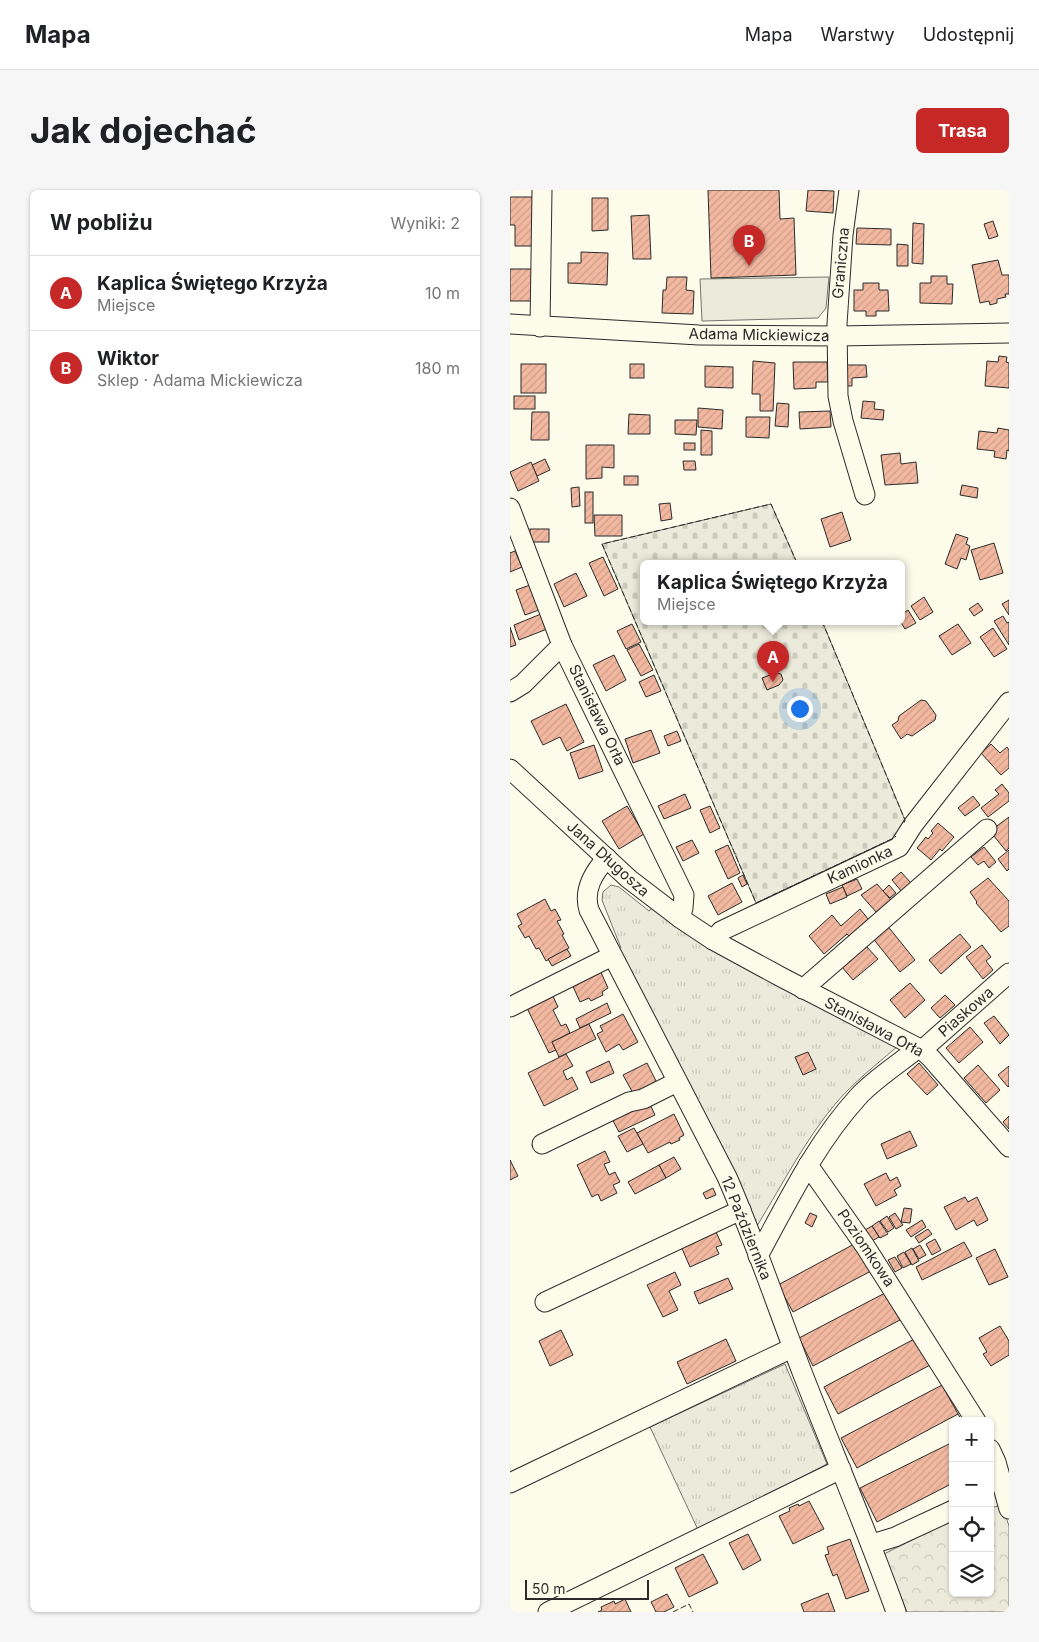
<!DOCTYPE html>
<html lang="pl">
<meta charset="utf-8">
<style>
body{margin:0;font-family:Inter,sans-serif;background:#f6f6f6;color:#202124}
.controls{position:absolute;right:15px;bottom:15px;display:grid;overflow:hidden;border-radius:8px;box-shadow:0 1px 4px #0004}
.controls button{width:45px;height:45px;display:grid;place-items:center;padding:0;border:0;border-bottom:1px solid #e0e0e0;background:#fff;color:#202124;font:25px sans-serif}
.scale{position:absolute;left:15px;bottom:12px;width:124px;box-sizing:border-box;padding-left:5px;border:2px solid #2b2b2b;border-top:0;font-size:14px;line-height:18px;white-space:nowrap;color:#2b2b2b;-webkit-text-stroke:4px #fdfbea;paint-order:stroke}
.you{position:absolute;left:289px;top:518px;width:18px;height:18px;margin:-12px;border:4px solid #fff;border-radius:50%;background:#1a73e8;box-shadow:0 0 0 8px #1a73e833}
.badge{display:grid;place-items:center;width:32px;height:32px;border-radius:50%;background:#c62828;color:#fff;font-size:16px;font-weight:700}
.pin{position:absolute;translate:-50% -41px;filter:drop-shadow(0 1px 2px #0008)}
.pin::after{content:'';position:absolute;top:26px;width:18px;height:15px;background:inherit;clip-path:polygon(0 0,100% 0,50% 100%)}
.popup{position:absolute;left:130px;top:370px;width:265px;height:65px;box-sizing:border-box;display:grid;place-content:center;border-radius:8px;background:#fff;filter:drop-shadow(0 1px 4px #0005);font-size:16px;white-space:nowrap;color:#757577}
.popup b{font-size:19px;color:#202124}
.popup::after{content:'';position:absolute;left:50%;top:100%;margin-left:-10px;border:10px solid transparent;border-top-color:#fff}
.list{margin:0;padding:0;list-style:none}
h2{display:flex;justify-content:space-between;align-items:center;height:65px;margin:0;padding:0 20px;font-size:21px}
h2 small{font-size:16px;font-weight:400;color:#757577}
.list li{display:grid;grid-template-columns:32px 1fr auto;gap:15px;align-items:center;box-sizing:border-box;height:75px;padding:0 20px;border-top:1px solid #e0e0e0}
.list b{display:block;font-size:19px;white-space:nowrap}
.list p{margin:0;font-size:16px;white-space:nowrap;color:#757577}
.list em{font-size:16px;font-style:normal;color:#757577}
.icon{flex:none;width:28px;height:28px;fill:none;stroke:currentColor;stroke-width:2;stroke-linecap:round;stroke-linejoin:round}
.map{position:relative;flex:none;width:499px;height:1422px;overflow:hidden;border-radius:8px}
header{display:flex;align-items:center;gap:30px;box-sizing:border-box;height:70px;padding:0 25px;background:#fff;border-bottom:1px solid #e0e0e0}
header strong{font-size:24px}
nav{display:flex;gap:28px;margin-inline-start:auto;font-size:18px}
.intro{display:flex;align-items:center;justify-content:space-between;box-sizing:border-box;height:120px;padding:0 30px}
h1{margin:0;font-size:35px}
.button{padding:12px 22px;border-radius:8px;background:#c62828;color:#fff;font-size:18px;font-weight:700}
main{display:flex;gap:30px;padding:0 30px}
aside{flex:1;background:#fff;border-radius:8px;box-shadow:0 1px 4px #0004}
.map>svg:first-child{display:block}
</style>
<header>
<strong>Mapa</strong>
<nav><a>Mapa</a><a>Warstwy</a><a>Udostępnij</a></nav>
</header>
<div class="intro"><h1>Jak dojechać</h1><a class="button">Trasa</a></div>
<main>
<aside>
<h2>W pobliżu<small>Wyniki: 2</small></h2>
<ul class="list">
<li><span class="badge">A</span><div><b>Kaplica Świętego Krzyża</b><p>Miejsce</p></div><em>10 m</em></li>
<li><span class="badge">B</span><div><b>Wiktor</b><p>Sklep · Adama Mickiewicza</p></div><em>180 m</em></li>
</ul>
</aside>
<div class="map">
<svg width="499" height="1422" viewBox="0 0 499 1422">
<defs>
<pattern id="grass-tufts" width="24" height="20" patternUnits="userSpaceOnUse" patternTransform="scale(1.25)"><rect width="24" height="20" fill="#ecebdb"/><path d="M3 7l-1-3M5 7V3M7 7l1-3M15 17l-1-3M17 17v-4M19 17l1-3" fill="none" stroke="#cbcabc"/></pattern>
<pattern id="forest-crowns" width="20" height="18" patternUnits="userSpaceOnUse" patternTransform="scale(1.25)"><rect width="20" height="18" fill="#ecebdb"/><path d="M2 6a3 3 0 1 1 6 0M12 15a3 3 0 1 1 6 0" fill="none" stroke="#cbcabc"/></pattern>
<pattern id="cemetery-stones" width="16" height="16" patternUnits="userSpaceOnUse" patternTransform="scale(1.25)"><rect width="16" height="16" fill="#ecebdb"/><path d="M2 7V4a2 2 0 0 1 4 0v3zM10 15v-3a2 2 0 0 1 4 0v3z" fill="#cbcabc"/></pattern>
<pattern id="building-hatch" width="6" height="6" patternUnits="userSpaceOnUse" patternTransform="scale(1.25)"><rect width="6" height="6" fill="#f2b8a0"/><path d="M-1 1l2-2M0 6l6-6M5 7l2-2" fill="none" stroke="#d09e8a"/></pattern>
</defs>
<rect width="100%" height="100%" fill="#fdfbea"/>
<g fill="url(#grass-tufts)" stroke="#74746e">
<path d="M 101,695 L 109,697 L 139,721 L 142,717 L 388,856 C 367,874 344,892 326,913 C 295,950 272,995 247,1036 L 107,760 L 111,758 L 92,710 L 93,702 Z"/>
<polygon points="275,1174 317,1274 189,1342 140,1237"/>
</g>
<polygon fill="url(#forest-crowns)" stroke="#74746e" points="492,1315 499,1336 499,1422 397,1422 374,1364 443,1329 443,1403 480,1403 480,1318"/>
<polygon fill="url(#cemetery-stones)" stroke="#74746e" points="261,314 287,373 134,373 134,431 312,431 395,630 384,648 246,713 92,354"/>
<polygon fill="#eceadb" stroke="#74746e" points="319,87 316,118 308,128 192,131 190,89"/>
<g fill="url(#building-hatch)" stroke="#2b2b2b">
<polygon points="198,0 269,0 270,29 284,28 286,85 201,88"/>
<polygon points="298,0 324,1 323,23 296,21"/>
<polygon points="0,7 25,7 25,56 5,56 5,35 0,35"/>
<polygon points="82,8 98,8 98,40 82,41"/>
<polygon points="139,25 141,69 123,69 121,26"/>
<polygon points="483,31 488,46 479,49 474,34"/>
<polygon points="403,33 414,34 413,74 402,73"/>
<polygon points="347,38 381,39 381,55 346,54"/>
<polygon points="387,54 398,55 398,76 387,76"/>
<polygon points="71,62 98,63 97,95 58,93 58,73 71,73"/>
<polygon points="488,70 492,85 499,85 499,104 495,104 496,107 487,109 487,113 480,115 479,111 470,113 462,75"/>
<rect x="0" y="79" width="25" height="32"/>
<polygon points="421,86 437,86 437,94 443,94 442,114 410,113 410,93 421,93"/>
<polygon points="157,87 177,87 176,100 184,101 183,124 152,123 153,100 156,100"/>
<polygon points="353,93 369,93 369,100 378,100 379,121 366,121 366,126 356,126 356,121 344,121 344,100 353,100"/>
<polygon points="489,166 497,167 496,172 499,173 499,198 475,196 477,171 488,172"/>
<polygon points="243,171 265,173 263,221 250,221 250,204 242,204"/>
<polygon points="283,172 317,172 318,192 306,192 306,198 284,199"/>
<rect x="11" y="174" width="25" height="29"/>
<rect x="120" y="174" width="14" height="14"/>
<polygon points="332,175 356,175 357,187 342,188 342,196 334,196"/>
<polygon points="195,176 223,177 223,198 195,197"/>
<rect x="4" y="206" width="21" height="13"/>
<polygon points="353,211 365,212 364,219 374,220 373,230 351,228"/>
<polygon points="267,213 279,214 278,237 265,236"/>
<polygon points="188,218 213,220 212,239 188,237"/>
<polygon points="320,221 321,237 290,239 289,222"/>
<polygon points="22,222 39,222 39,250 21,250"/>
<polygon points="119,224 140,225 140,244 118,244"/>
<polygon points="236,227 260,227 259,248 236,247"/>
<polygon points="165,230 187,230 186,245 165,244"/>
<polygon points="488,238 499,240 499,261 497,260 496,269 484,267 485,261 467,259 469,241 487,243"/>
<polygon points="191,240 202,241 202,265 191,265"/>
<rect x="174" y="253" width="11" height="7"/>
<polygon points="76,255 104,255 104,278 92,277 92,288 76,289"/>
<polygon points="390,263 391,274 406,272 408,293 375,295 371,265"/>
<polygon points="35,269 40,280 27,286 22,275"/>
<polygon points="173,271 185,271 186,280 174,280"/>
<polygon points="21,272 29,291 8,301 0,282"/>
<rect x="114" y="286" width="14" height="9"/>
<polygon points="452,295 468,298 467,308 450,305"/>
<polygon points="69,297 70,316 62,317 61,298"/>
<rect x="75" y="302" width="8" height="31"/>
<polygon points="160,313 162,329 151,331 149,314"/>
<polygon points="332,322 341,350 320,357 311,329"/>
<polygon points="84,325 112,325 112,346 85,346"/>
<rect x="20" y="339" width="19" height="13"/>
<polygon points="446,344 458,348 456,354 460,356 456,370 451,368 447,379 435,374"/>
<polygon points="484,353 493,383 470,390 461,360"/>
<polygon points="5,361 12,377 0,382 0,363"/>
<polygon points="93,367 108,399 94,406 79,373"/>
<polygon points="66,383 77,406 54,417 44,394"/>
<polygon points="20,395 29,420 15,425 6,400"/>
<polygon points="414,407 423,422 410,430 401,416"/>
<polygon points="499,410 499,425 492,414"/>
<polygon points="468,413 473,420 464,426 459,419"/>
<polygon points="398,420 406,433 395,439 390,431 392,431 392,424"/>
<polygon points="31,424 37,439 9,450 4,435"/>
<polygon points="493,426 497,433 499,432 499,455 484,431"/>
<polygon points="122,434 131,452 116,459 107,441"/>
<polygon points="448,434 461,453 442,465 429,446"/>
<polygon points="0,437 6,455 0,457"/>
<polygon points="483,438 497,459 484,467 470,447"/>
<polygon points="129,454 143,480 131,486 117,460"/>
<polygon points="104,465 116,490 96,501 83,475"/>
<polygon points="265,483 271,484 273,490 269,495 257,500 252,488"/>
<polygon points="144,485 151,501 136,507 129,492"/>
<polygon points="411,510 416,511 426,525 425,530 402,546 397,544 391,549 382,535 388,531 389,526"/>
<polygon points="56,514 74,552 57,561 50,547 33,555 21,531"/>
<polygon points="141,540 150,563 123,573 115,549"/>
<polygon points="167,541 171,551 158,556 154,546"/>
<polygon points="481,554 490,563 497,557 499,560 499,578 491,585 471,563"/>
<polygon points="84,555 93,581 69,589 60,563"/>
<polygon points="492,594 499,603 499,611 478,627 471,618 489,604 485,600"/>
<polygon points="175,604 181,618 154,629 148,616"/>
<polygon points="463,606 470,615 455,626 448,618"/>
<polygon points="117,616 134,644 109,659 92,631"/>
<polygon points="200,616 210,638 200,643 190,620"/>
<polygon points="499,627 499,658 496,661 480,641"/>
<polygon points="428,633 444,647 432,661 430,659 421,670 407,658 416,647 418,649 423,643 421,641"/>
<polygon points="182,650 189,663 173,671 166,657"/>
<polygon points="218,655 230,683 218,689 205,661"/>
<polygon points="474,657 486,672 479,678 474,671 468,675 461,667"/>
<polygon points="499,660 499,679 497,681 488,669"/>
<polygon points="391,682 401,693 392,702 382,690"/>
<polygon points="233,685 237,694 232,697 228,688"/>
<polygon points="478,688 499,711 499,736 491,742 466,713 467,712 460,702"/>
<polygon points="347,689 352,699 337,706 332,695"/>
<polygon points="222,693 232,712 208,725 198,706"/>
<polygon points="367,694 381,710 367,723 351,705"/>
<polygon points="379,695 386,703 380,708 373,701"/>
<polygon points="333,697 337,707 320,714 316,704"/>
<polygon points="35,709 41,721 45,719 51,730 47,731 54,744 52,745 59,758 36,771 29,758 26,759 19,746 15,748 8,736 12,734 7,724"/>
<polygon points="350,719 359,730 340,747 337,744 314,764 299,746 322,725 331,736"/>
<polygon points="376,734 405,770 390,782 361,746"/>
<polygon points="450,744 461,757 431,784 419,770"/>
<polygon points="472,755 481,767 476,771 483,780 473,789 456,767"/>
<polygon points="356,756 368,769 343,790 332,777"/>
<polygon points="57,759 61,766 42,776 38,769"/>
<polygon points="89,778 98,798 92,802 93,805 81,811 79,808 70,812 61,792"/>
<polygon points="400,793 415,810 395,828 380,810"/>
<polygon points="41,802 48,817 43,820 51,836 56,834 60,843 42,852 46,860 39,863 15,814"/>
<polygon points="435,805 445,815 430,828 421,818"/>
<polygon points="97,813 101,823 70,838 66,829"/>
<polygon points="113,824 128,852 113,860 109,854 96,862 87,844 93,841 90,836"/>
<polygon points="484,826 499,845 490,854 474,833"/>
<polygon points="79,834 86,849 49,867 42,852"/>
<polygon points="460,837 473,852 449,873 436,858"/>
<polygon points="298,862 306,879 293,885 285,867"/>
<polygon points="56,864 63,876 53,881 57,890 62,887 68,899 34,916 18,883"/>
<polygon points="99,871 104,883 81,893 76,882"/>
<polygon points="137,873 147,893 124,905 113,885"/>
<polygon points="409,873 428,895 417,905 397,884"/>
<polygon points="468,875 490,900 476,913 454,888"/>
<polygon points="499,876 499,896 498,897 488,885"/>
<polygon points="139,912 145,925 109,942 102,929"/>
<polygon points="164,924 174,945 169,948 170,950 161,954 160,952 138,963 127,943"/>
<polygon points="499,926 499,939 493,932"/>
<polygon points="124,938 133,954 117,962 108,946"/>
<polygon points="400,941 407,956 377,969 371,954"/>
<polygon points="95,961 100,972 94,974 99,985 105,982 110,992 103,995 107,1003 91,1011 88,1004 82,1007 67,975"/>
<polygon points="164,967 171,979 156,988 149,975"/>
<polygon points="0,970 8,986 0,990"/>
<polygon points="149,975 156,988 125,1004 118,992"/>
<polygon points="376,983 380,991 387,987 391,996 384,1000 387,1005 366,1016 354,994"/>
<polygon points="203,998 206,1005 196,1009 193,1003"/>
<polygon points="455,1007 458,1012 467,1007 478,1030 467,1036 464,1030 446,1040 434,1017"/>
<polygon points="394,1018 402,1019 400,1033 391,1032"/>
<polygon points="300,1023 307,1026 302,1037 295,1033"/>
<polygon points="385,1023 393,1035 386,1039 379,1027"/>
<polygon points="377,1026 384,1038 378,1042 370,1031"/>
<polygon points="412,1030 416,1037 401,1047 396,1040"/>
<polygon points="369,1031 378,1044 370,1048 362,1036"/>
<polygon points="362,1036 369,1047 362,1051 355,1040"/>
<polygon points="418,1039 422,1044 409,1053 405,1047"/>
<polygon points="199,1041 200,1045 206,1042 212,1055 206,1057 209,1064 180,1077 170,1054"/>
<polygon points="425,1049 431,1060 422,1065 416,1054"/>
<polygon points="348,1052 363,1080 283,1122 268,1095"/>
<polygon points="454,1052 462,1066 412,1090 406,1077"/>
<polygon points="410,1055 416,1065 409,1069 403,1059"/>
<polygon points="402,1058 409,1071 402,1075 395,1062"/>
<polygon points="485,1059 498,1087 479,1095 466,1068"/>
<polygon points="394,1062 401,1074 393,1078 387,1066"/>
<polygon points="385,1067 392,1078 385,1082 378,1070"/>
<polygon points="165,1082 171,1095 159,1101 168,1120 153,1127 137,1095"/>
<polygon points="218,1088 223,1099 189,1114 184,1102"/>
<polygon points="375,1103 390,1130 303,1176 289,1148"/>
<polygon points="490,1136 499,1151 499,1165 481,1176 473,1164 477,1162 469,1148"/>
<polygon points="51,1140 63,1165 40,1176 29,1151"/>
<polygon points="408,1147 422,1174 328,1224 314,1197"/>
<polygon points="216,1149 226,1171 177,1194 167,1172"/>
<polygon points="432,1195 448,1224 347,1278 331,1248"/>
<polygon points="443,1252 443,1293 367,1332 350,1298"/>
<polygon points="299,1311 314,1339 283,1354 269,1326 280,1321 279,1318 288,1314 289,1316"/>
<polygon points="238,1344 251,1370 233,1380 219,1353"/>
<polygon points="340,1349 359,1401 336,1409 327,1384 323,1386 315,1365 319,1364 317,1357"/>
<polygon points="193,1364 208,1393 179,1407 165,1378"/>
<polygon points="318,1403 325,1422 294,1422 291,1414"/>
<polygon points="157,1404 164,1417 154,1422 146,1422 141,1412"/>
<polygon points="115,1409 121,1422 88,1422 92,1420 91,1417 104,1411 105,1414"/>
</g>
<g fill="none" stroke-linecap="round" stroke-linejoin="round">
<g stroke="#2b2b2b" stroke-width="21">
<g id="minor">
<polyline points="339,0 333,45 327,134 328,206 333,231 355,305"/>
<polyline points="0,134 189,145 327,146 499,143"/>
<polyline points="30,137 32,0"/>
<polyline points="0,318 52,455 174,705 173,718 170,728"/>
<polyline points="0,502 13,494 52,455"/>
<polyline points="0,579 119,689 170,728 203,750 273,788 412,860 421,868 499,957"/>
<path d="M 97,668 C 83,683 73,700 79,720 L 217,987 C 245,1051 267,1117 292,1182 C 323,1262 357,1341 386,1422"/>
<polyline points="203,750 211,741 389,657 403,635 499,512"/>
<polyline points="293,799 477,639"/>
<polyline points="0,817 102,766"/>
<polyline points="412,860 499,783"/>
<polyline points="32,954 119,912 133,909 167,892"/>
<polyline points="298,975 355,1056 466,1231"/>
<path d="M 248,1066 C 278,1011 306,953 348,907 C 363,890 390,873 408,858"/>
<polyline points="35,1112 231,1020"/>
<polyline points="480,1259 486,1272 499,1319"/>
<polyline points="0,1293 282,1158"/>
<polyline points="362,1354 385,1347 443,1320"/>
<polyline points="38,1422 331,1279"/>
</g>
</g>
<use href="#minor" stroke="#fdfbea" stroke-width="19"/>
<g stroke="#2b2b2b" stroke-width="1" stroke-dasharray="6 2.5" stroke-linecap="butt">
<polyline points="287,373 261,314 92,354 246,713 384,648 386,646"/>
<polyline points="312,431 395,630 394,633"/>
<polyline points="448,1224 452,1231"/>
<polyline points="163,1422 179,1414 183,1422"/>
</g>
</g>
<g text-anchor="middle" stroke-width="4" stroke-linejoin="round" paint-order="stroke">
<g font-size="15" fill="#2b2b2b" stroke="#fdfbea">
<text transform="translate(331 73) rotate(-85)" y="5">Graniczna</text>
<text transform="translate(249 145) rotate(1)" y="5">Adama Mickiewicza</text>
<text transform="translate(87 525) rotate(64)" y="5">Stanisława Orła</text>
<text transform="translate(98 669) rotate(42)" y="5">Jana Długosza</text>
<text transform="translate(350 675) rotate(-25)" y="5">Kamionka</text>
<text transform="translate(456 822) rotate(-41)" y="5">Piaskowa</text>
<text transform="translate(364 837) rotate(28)" y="5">Stanisława Orła</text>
<text transform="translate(236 1038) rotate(68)" y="5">12 Października</text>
<text transform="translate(356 1058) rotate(56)" y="5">Poziomkowa</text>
</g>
</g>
</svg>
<div class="controls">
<button>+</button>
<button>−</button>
<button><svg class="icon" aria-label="locate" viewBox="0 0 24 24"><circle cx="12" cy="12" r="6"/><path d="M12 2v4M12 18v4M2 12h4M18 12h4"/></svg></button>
<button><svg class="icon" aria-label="layers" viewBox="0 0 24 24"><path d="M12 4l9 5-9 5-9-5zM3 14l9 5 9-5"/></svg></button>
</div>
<div class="scale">50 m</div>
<div class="you"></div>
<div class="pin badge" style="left:263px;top:492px">A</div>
<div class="popup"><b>Kaplica Świętego Krzyża</b>Miejsce</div>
<div class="pin badge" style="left:239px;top:76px">B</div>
</div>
</main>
